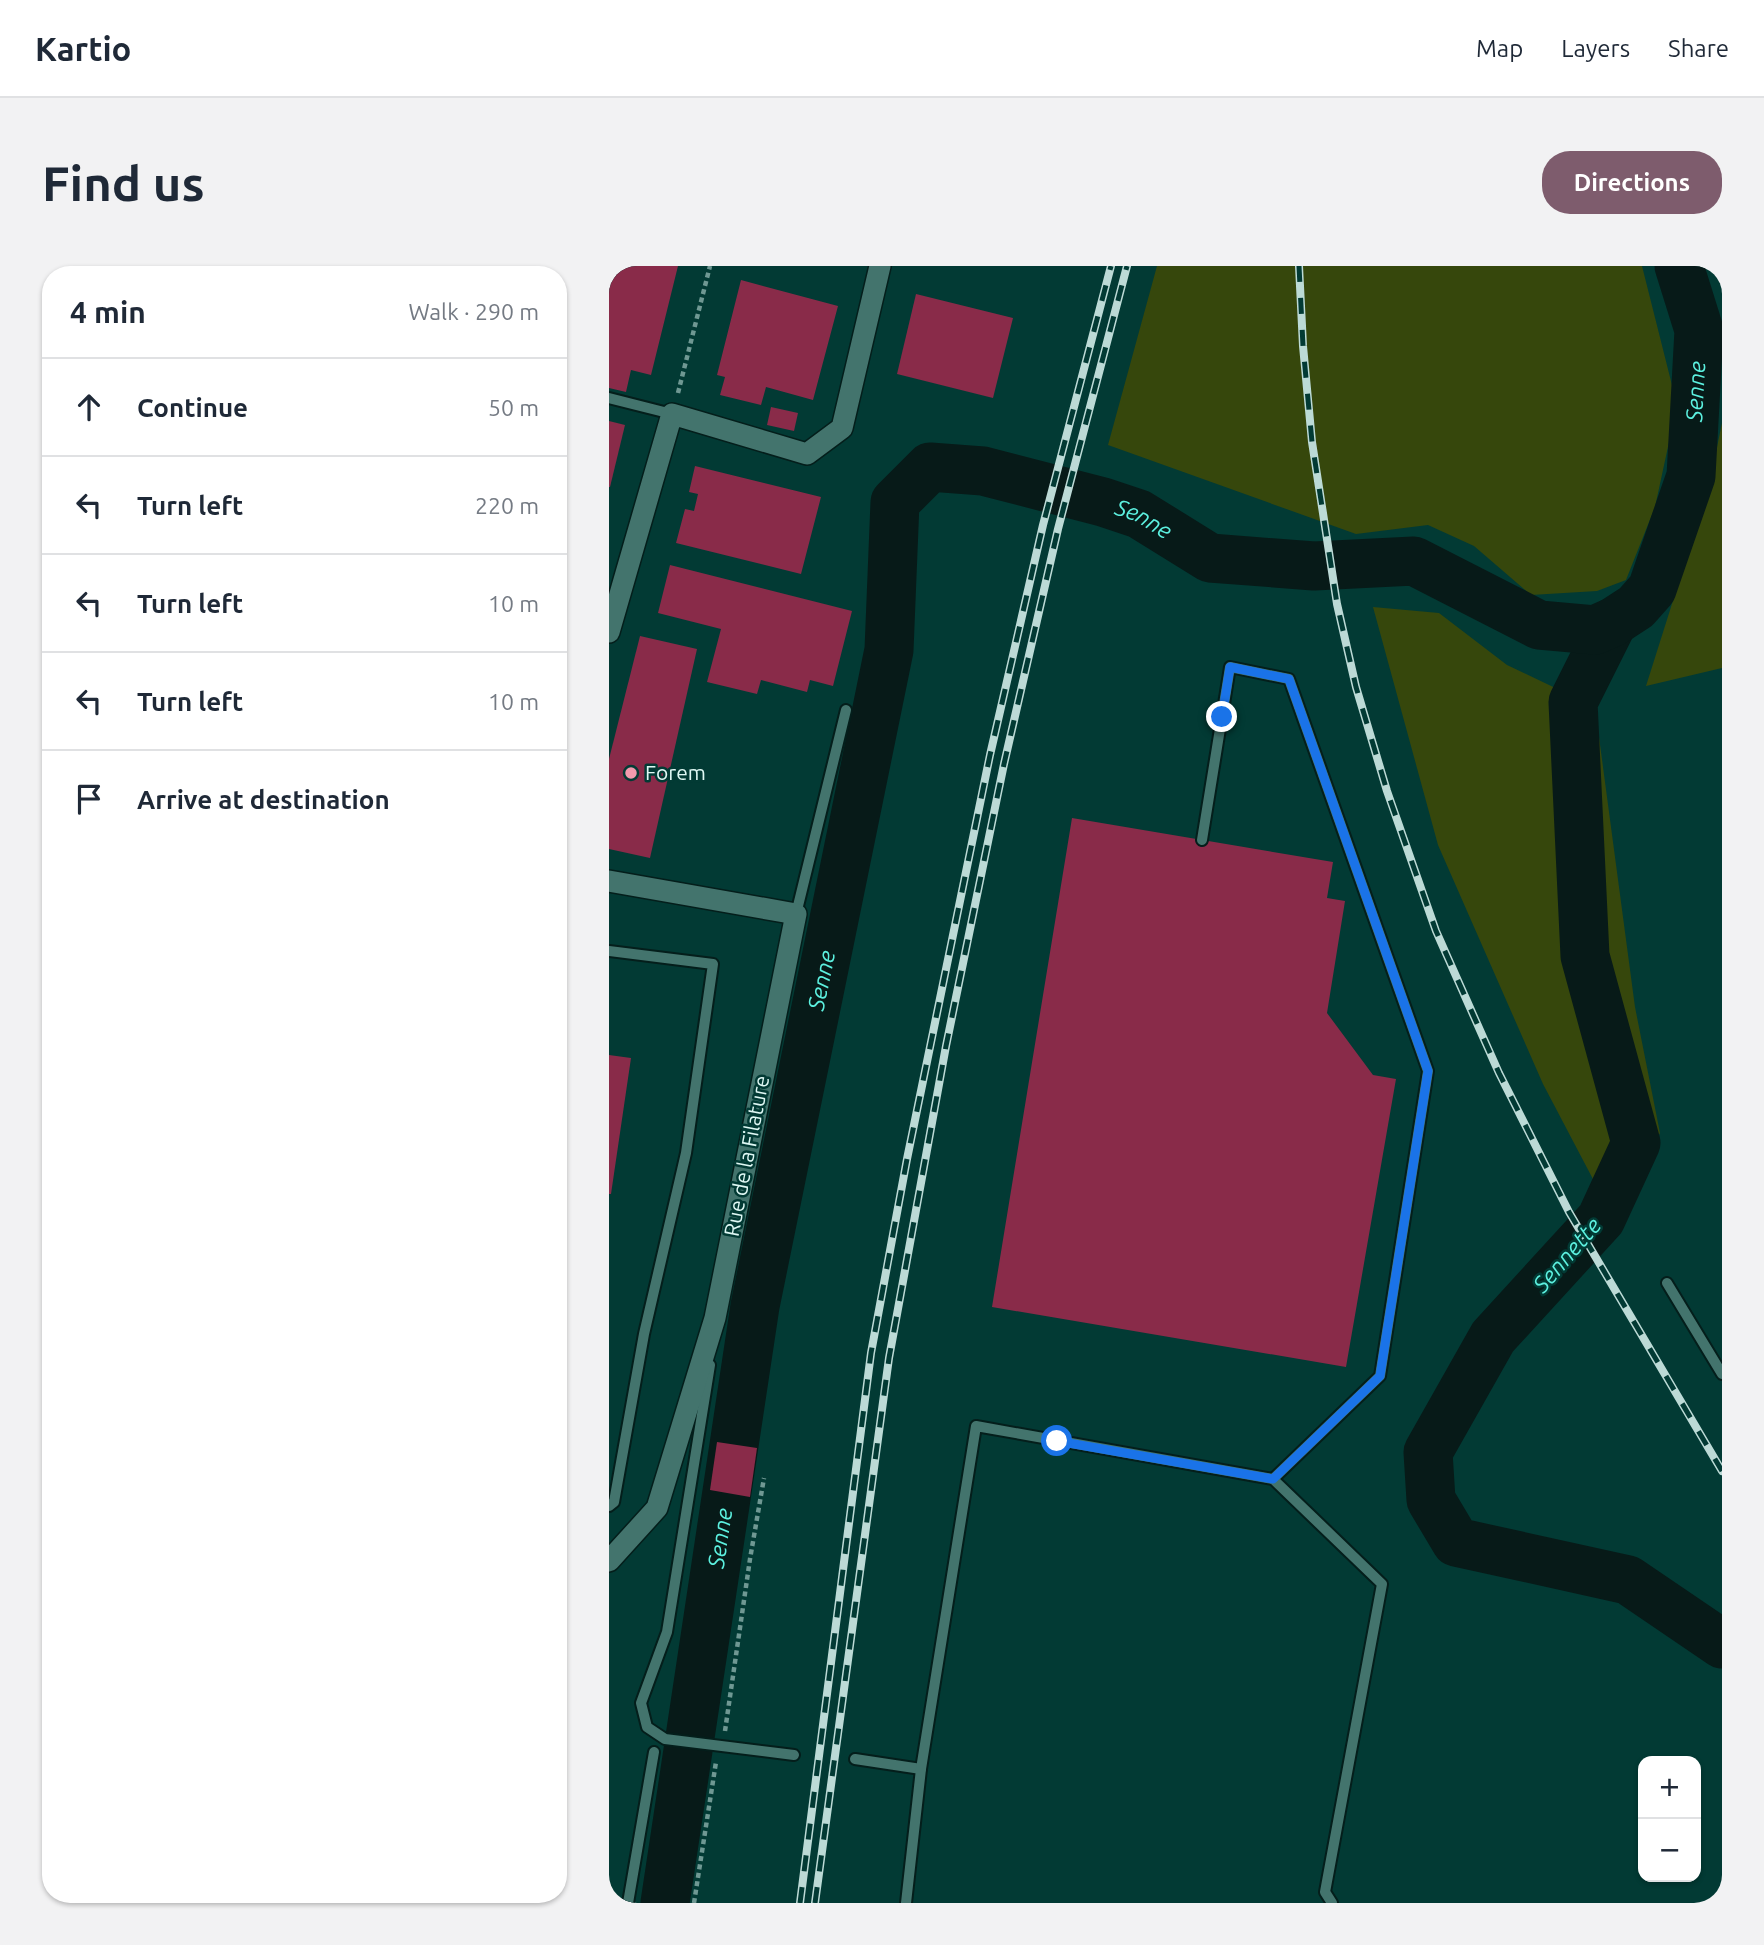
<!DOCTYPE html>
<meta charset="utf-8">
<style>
body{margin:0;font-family:Ubuntu,sans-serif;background:#f2f2f3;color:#1f2937}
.controls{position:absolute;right:21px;bottom:21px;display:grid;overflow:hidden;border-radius:14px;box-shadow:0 2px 5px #0004}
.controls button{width:63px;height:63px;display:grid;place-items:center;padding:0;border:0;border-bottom:2px solid #e0e1e3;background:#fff;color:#1f2937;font:35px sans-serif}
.stop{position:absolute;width:21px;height:21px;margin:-16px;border:5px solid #1a73e8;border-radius:50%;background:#fff}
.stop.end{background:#1a73e8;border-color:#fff;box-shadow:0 2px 7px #0008}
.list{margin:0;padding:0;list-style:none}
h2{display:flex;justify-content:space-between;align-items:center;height:91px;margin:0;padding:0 28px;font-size:30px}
h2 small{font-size:23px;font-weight:400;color:#747a83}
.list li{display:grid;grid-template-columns:46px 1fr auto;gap:21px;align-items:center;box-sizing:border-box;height:98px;padding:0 28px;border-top:2px solid #e0e1e3}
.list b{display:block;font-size:26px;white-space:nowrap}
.list em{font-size:23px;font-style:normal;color:#747a83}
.icon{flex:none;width:38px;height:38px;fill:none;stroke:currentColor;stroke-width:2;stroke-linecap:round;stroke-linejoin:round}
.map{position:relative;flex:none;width:1113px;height:1637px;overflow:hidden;border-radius:28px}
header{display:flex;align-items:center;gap:42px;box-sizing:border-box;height:98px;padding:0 35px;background:#fff;border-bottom:2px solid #e0e1e3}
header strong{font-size:33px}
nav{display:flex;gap:38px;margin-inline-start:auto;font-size:24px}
.intro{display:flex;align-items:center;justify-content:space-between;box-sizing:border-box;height:168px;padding:0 42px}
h1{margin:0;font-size:49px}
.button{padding:18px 32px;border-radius:28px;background:#7e5c6d;color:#fff;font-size:24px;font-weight:700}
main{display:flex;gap:42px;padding:0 42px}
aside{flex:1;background:#fff;border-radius:28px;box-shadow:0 2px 5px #0004}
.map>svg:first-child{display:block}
</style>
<header>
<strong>Kartio</strong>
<nav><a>Map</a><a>Layers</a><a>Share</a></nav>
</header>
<div class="intro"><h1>Find us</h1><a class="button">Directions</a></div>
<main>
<aside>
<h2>4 min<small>Walk · 290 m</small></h2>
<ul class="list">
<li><svg class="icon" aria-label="ahead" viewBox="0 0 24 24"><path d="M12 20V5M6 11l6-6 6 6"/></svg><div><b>Continue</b></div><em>50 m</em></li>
<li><svg class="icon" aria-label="left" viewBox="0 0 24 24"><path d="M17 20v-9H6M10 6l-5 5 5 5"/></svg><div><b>Turn left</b></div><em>220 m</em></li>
<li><svg class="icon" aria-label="left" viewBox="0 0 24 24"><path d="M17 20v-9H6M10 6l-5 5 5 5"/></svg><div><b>Turn left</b></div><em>10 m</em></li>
<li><svg class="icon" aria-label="left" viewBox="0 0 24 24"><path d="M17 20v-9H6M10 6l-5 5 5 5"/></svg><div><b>Turn left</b></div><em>10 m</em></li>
<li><svg class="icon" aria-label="arrive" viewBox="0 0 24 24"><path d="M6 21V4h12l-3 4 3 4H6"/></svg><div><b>Arrive at destination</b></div></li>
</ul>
</aside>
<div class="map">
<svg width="1113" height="1637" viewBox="0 0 1113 1637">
<rect width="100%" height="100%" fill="#023a34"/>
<g fill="#36470c">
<polygon points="548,0 1033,0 1068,139 1046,241 1017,314 988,325 922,329 865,280 819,259 747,268 499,179"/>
<polygon points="1113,157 1113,402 1037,420 1099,224"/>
<polygon points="764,341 830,347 898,399 986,441 1026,741 1051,867 1007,957 934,818 829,579"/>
</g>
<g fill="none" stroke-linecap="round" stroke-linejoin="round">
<g stroke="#071a18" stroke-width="49">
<polyline points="1004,356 964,436 976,690 1027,877 992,953 884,1071 819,1186 822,1234 847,1276 1019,1314 1113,1378"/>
<path id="s1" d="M 56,1637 L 146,1040 L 280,384 L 286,236 L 321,201 L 374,205 L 494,236 L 530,248 L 601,292 L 705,300 L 805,295 L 930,359 L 986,364 L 1004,356 L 1027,341 L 1043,323 L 1082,210 L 1090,64 L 1070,0"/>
</g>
</g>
<g fill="#892b49">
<polygon points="0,0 69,0 42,109 22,104 17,126 0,122"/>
<polygon points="132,14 229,40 204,134 157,121 152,139 111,129 116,111 108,109"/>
<polygon points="307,28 404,52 384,132 288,108"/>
<polygon points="162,141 189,147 185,165 158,159"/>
<polygon points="0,155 16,159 1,221 0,221"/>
<polygon points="86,200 212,231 192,308 67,277 76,243 85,245 89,228 80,226"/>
<polygon points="61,299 243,345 224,420 201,414 198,426 152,414 148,428 98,416 112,363 49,347"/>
<polygon points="31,370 88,383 41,592 0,583 0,493"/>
<polygon points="463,552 724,596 718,632 736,635 718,747 764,809 787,813 737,1101 383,1041"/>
<polygon points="0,789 22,792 2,928 0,928"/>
<polygon points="108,1176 148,1182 141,1231 101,1224"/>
</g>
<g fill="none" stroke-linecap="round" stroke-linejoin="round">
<g stroke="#041e1b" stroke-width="14">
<g id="lane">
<polyline points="0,132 63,148"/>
<polyline points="593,574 621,401 680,413 819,805 771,1110 664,1213"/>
<polyline points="187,648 237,444"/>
<polyline points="0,685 104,698 77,887 35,1068 5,1236 0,1240"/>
<polyline points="1058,1017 1113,1108"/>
<polyline points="101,1099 58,1366 32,1437 38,1461 56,1473 185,1489"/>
<polyline points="246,1493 312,1503"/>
<polyline points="19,1637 45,1486"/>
<polyline points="297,1637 312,1503 367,1160 664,1213 773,1318 716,1626 723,1637"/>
</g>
</g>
<g stroke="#041e1b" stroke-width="24">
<g id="street">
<polyline points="0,366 63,148 198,188 233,162 271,0"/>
<polyline points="0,615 187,648 106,1052 48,1242 0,1295"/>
</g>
</g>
<g stroke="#6f9893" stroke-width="4.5" stroke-dasharray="5 3.5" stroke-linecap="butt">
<polyline points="69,127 101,0"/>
<polyline points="116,1465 141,1293 155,1212"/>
<polyline points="85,1637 107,1496"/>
</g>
<use href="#lane" stroke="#43746d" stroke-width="10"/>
<use href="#street" stroke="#43746d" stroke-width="21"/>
<g stroke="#bcdad6" stroke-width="8">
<g id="rail">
<polyline points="690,0 694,80 703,176 728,338 747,421 778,525 827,665 890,807 960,946 1113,1205"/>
<polyline points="191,1637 262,1087 298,893 381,489 434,259 502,0"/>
<polyline points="206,1637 280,1092 337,780 395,498 449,263 518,0"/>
</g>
</g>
<use href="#rail" stroke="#023a34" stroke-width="5" stroke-dasharray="16" stroke-linecap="butt"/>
</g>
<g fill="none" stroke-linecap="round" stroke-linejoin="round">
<polyline stroke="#1a73e8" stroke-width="9" points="448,1175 664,1213 771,1110 819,805 680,413 621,401 613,451"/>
</g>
<circle fill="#f29aae" stroke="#023a34" stroke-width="2.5" cx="22" cy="507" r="7"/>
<g text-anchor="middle" stroke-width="5" stroke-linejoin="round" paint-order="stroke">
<g font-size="21" fill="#dff8f4" stroke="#023a34" text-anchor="start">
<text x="36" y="514">Forem</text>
</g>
<g font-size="21" fill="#dff8f4" stroke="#023a34">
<text transform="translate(138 890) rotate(-79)" y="7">Rue de la Filature</text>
</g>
<g font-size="23" font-style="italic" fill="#5cf0df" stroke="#023a34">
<text dy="8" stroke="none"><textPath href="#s1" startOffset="2446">Senne</textPath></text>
<text dy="8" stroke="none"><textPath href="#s1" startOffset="1692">Senne</textPath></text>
<text dy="8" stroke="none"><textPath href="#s1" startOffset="936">Senne</textPath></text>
<text transform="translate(958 989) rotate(-49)" y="8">Sennette</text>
<text dy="8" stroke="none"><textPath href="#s1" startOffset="369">Senne</textPath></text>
</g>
</g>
</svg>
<div class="controls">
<button>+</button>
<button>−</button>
</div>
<div class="stop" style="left:448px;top:1175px"></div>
<div class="stop end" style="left:613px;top:451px"></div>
</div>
</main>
